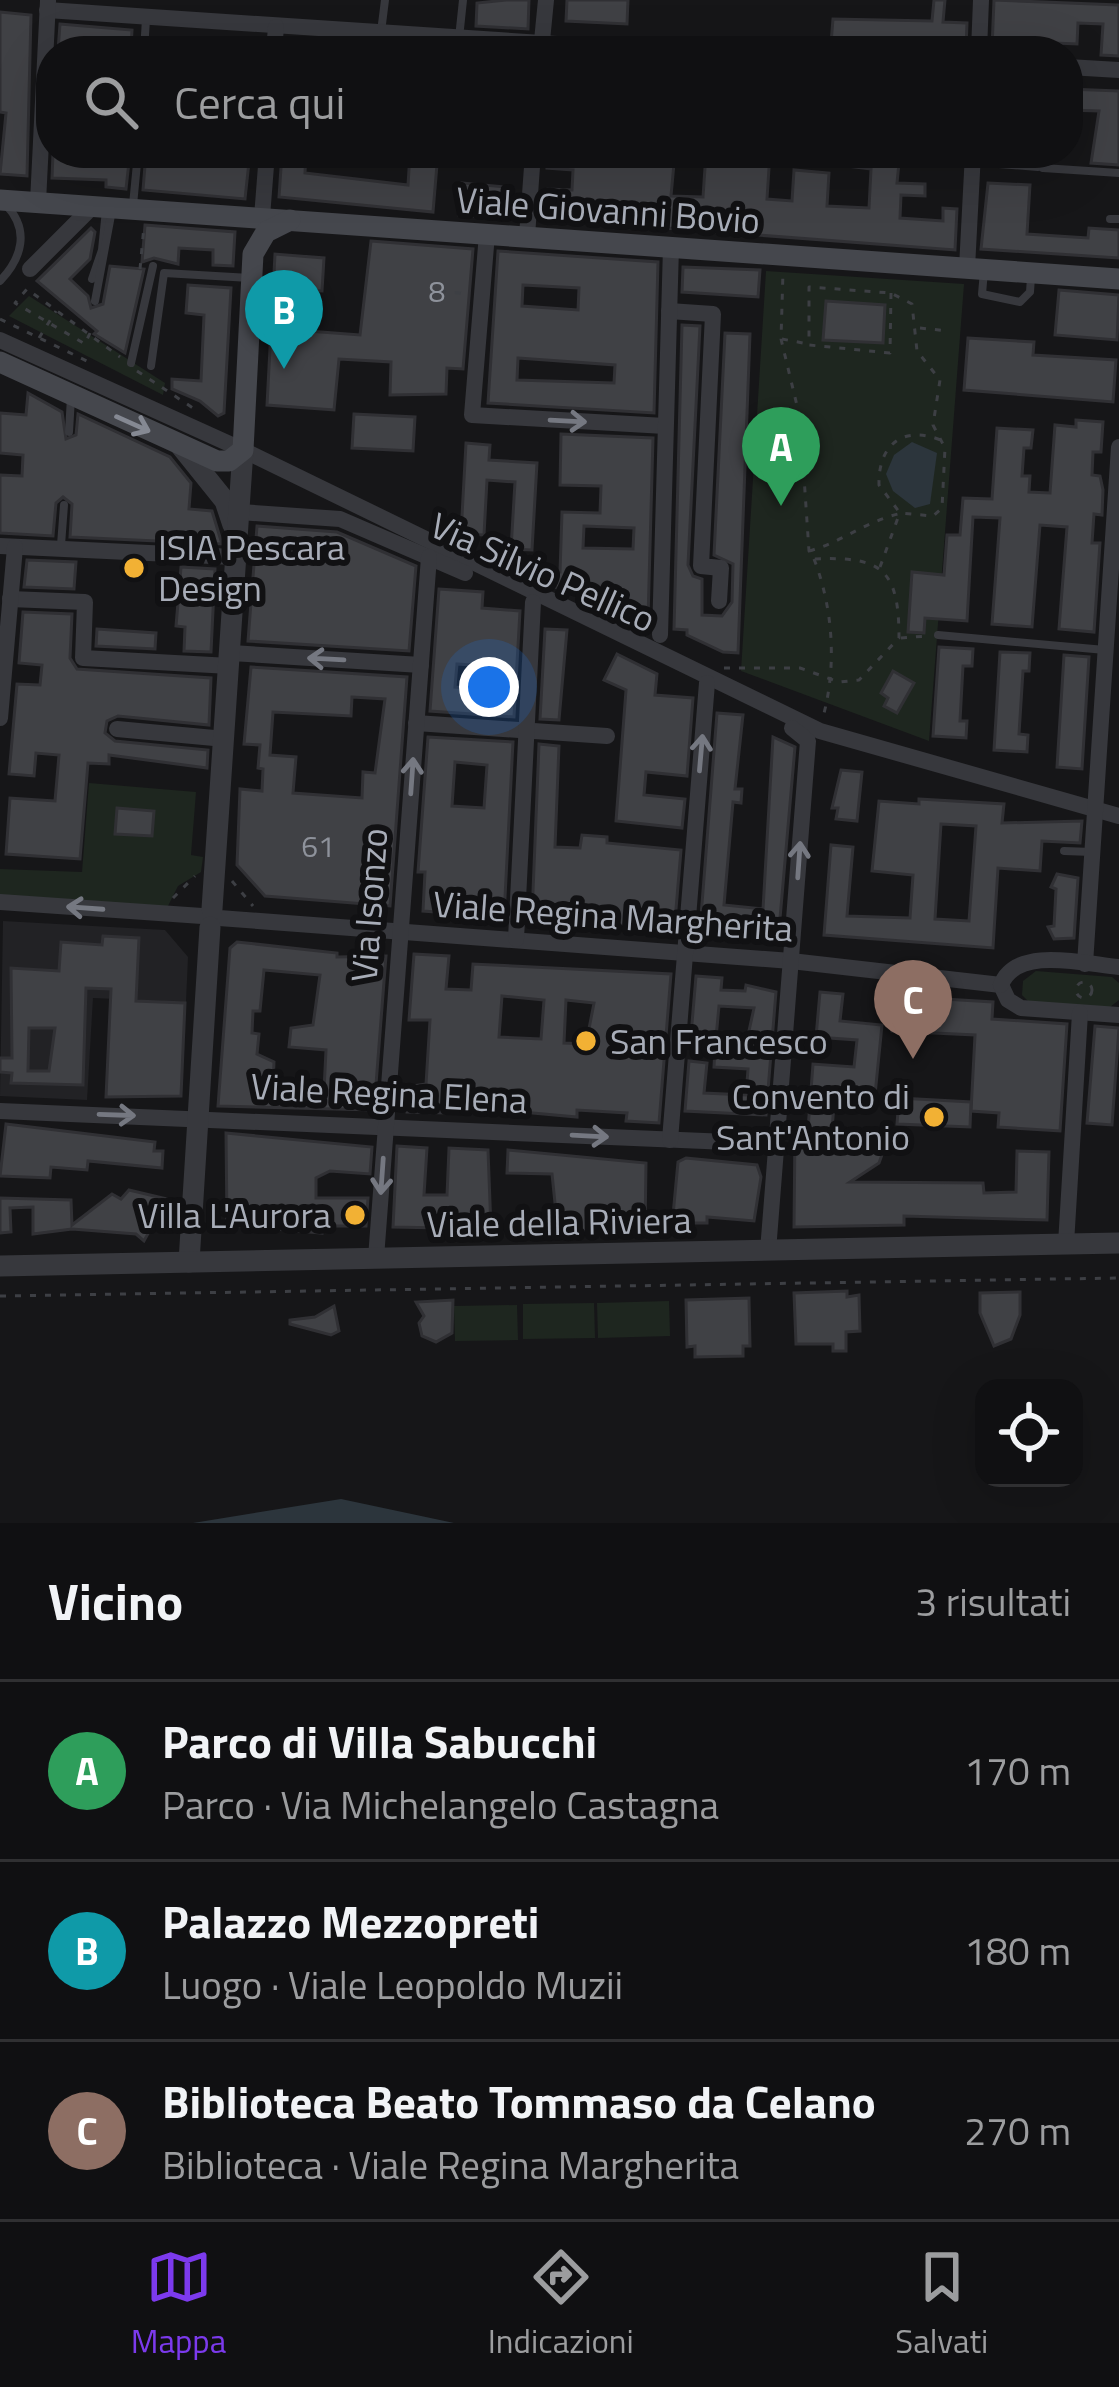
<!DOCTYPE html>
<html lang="it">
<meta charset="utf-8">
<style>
body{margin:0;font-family:"Titillium Web",sans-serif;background:#1e1e20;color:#f1f3f6}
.controls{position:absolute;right:36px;bottom:36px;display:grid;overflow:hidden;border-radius:24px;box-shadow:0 12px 48px #0002}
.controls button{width:108px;height:108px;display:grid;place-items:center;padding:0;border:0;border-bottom:3px solid #303032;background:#101012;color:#f1f3f6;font:60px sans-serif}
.you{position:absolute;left:489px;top:687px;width:42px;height:42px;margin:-30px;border:9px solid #fff;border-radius:50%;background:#1a73e8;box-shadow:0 0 0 18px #1a73e833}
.badge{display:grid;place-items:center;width:78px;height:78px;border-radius:50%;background:#7c3aed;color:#fff;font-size:39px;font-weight:700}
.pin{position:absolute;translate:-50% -99px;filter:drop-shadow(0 3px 6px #0008)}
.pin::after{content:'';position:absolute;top:63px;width:42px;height:36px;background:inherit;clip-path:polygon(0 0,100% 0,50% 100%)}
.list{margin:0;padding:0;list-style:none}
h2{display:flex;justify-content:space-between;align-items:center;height:156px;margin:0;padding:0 48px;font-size:51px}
h2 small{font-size:39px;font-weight:400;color:#9c9d9f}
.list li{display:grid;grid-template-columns:78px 1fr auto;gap:36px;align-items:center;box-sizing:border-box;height:180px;padding:0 48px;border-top:3px solid #303032}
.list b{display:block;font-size:45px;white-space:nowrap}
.list p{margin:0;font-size:39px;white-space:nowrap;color:#9c9d9f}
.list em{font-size:39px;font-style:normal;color:#9c9d9f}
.icon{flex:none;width:66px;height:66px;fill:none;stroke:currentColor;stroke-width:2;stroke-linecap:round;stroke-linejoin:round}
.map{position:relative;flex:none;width:1119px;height:1523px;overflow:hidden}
.search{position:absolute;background:#101012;box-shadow:0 12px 48px #0002;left:36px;right:36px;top:36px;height:132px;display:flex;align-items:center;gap:30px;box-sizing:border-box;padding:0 42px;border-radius:48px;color:#9c9d9f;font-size:45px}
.sheet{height:696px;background:#101012}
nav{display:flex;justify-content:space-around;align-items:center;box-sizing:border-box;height:168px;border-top:3px solid #303032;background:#101012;font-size:33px;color:#9c9d9f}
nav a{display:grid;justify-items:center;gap:6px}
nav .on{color:#7c3aed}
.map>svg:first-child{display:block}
</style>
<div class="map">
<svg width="1119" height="1523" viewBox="0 0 1119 1523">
<rect width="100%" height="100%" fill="#161618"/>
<polygon fill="#222225" points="3,921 165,930 188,957 186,1002 93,998 87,1100 0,1096"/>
<g fill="#1e261f">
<polygon points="766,271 964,284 929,741 741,671"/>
<polygon points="29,296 165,383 163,395 9,316"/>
<polygon points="89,783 196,792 191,855 203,857 201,872 178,886 166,910 0,896 0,869 82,872"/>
<polygon points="1036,971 1112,977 1119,983 1119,1000 1110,1007 1029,1002 1022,995 1023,981"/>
<polygon points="669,1301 670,1336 598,1338 597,1303"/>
<polygon points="594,1303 595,1338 523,1339 523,1304"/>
<polygon points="517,1305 518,1340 455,1341 454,1306"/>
</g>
<g fill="#2c353c">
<polygon points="912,442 937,453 930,504 915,508 893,491 886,474 894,455"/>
<polygon points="341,1499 454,1523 193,1523"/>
</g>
<g fill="#404145" stroke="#303034" stroke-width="3" fill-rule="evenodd">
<polygon points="506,0 529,0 528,29 476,26 477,3"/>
<polygon points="567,0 628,0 627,24 566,21"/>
<polygon points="934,0 945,0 943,22 967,23 966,49 831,43 833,19 932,21"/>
<polygon points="994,0 1119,5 1119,56 1101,55 1103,24 1078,23 1077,44 1031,42 1030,51 992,48"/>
<polygon points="0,12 31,15 27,176 0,174 6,113 0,112"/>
<polygon points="60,24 132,30 131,51 58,51"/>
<polygon points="292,39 373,44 373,51 291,51"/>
<polygon points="1068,89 1119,91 1119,165 1091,163 1099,111 1068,110"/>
<polygon points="53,153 130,153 126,189 106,187 106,180 52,178"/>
<polygon points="146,153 178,153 177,162 223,166 227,153 250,153 245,199 143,190"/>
<polygon points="282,153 306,153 305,173 408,185 410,153 438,153 433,212 279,197"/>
<polygon points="548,153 675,153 671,196 703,197 706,153 770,153 767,199 792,201 794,170 829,173 827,206 869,208 871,169 838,165 839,153 900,153 897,183 925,184 925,196 901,195 900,218 943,221 943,208 957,209 955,250 546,219 548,189 572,190 573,170 547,168"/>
<polygon points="462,183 506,187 504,218 459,215"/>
<polygon points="988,183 1030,185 1027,234 1088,238 1089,228 1119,230 1119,258 981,249"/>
<polygon points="145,225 235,232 233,266 213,265 213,250 179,248 178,264 154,258 142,262"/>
<polygon points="91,228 95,232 90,259 70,279 88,296 91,308 103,304 110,266 144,269 125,353 94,334 97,331 37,281"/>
<polygon points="371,241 473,249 463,369 447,368 446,394 390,395 391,362 339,359 334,410 267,405 275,254 324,258 322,291 298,290 295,330 360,335"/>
<path d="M 498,251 L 658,262 L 654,413 L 488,403 ZM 523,285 L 579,288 L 578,310 L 522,306 ZM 518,358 L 615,365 L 614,383 L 517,380 Z"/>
<polygon points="683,267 760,270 758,297 682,292"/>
<polygon points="188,285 231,288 224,413 218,416 200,401 172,389 172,379 201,381 204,315 186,313"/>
<polygon points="1059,290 1119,295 1117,340 1055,335"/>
<polygon points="826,301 885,305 883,343 823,340"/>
<polygon points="682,325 700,326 688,565 693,576 702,579 702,615 722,616 732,602 733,564 714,555 725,333 750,334 738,653 723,652 687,635 687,630 674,629"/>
<polygon points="968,338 1034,342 1033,355 1116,360 1113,402 964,390"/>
<polygon points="28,393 62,412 66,439 76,435 78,414 170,457 191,483 189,509 212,511 222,544 70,537 72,504 63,497 56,503 53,536 0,533 0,475 22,476 23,455 0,453 0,413 26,415"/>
<polygon points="354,414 415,417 413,451 352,448"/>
<polygon points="1076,420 1103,422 1101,452 1093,452 1092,475 1100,476 1103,490 1102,515 1094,514 1092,543 1100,543 1094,632 1059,629 1067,527 1040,525 1032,627 992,624 1000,518 973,517 967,621 925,618 924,633 908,632 912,572 944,575 947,535 960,535 963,498 992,499 997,428 1033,430 1031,448 1024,448 1022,476 1030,476 1029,492 1050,493 1055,425 1076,427"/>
<path d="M 561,434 L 653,438 L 648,620 L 635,620 L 629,600 L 598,600 L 598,588 L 559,589 L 521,570 L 560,572 L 562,512 L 600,513 L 601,486 L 560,485 ZM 584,526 L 634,528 L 633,549 L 583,548 Z"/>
<polygon points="466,443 490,445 489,460 537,463 532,550 511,549 515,482 487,480 484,535 461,534"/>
<polygon points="257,526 337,532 416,566 409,651 248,641"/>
<polygon points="27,560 76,562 74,589 24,587"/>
<polygon points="181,567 215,569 211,652 184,651 185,627 176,626"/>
<path d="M 439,589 L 483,592 L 482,608 L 520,611 L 514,717 L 430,711 ZM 457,664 L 500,667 L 498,690 L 455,687 Z"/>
<polygon points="23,612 72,614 70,658 77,669 211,678 209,725 118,716 107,721 105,733 115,741 208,750 207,768 109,755 109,764 88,763 80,859 6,854 10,798 55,801 59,755 36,753 34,776 9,774 17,684 40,685 42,665 19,663"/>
<polygon points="97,629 156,633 155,649 96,646"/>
<polygon points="545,629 567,630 559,720 540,719"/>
<polygon points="939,647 973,649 972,666 963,666 960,721 967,721 966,738 933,736"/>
<polygon points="1000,652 1030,653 1029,671 1023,671 1019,734 1028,735 1027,752 994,750"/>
<polygon points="617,654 657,674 655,695 693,698 687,776 646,772 644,795 685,799 682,828 616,821 626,690 604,680"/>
<polygon points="1064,655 1089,657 1082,769 1057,767"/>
<path d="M 251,667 L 407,677 L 390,906 L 265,896 L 237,865 L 240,789 L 262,791 L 263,769 L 258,768 L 260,745 L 244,744 ZM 352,697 L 385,699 L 375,773 L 363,772 L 362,798 L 293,793 L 296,757 L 270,755 L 273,712 L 351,716 Z"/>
<polygon points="893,671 914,683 897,713 884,706 888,698 881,693"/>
<polygon points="717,713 743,715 735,789 742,789 741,803 733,802 724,905 763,909 773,737 795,747 779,930 700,929"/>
<path d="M 428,737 L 513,742 L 504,917 L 423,911 L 425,872 L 418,872 ZM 455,762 L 487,765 L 484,808 L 452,806 Z"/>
<polygon points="539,744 559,746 555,847 580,848 582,835 607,837 607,843 681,850 674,933 532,916"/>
<polygon points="841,770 862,772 857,821 836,819 838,808 832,808"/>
<path d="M 919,799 L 1004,804 L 1002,823 L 1082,821 L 1080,843 L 1042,841 L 1040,871 L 998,868 L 993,948 L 824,935 L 831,845 L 853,847 L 847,916 L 910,918 L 913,875 L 872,871 L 879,801 L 919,804 ZM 941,824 L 976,826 L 969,921 L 935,919 Z"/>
<polygon points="117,808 154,811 152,836 115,834"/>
<polygon points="1057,874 1078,878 1074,938 1054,939 1048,927 1054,926 1056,889 1051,887"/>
<path d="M 103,936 L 139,938 L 136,1001 L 185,1003 L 181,1096 L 106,1097 L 111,989 L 86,988 L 83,1085 L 11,1083 L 12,1073 L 0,1072 L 0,1058 L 12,1058 L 11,968 L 59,971 L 61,942 L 102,945 ZM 29,1028 L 55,1028 L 49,1071 L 28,1071 Z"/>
<path d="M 237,942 L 337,953 L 337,957 L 386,956 L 374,1110 L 218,1106 L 230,948 ZM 264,970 L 320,975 L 313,1025 L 291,1028 L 289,1047 L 326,1050 L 324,1090 L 273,1088 L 274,1062 L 257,1054 L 259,1034 L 252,1033 L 253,1011 L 260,1011 Z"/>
<path d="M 414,954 L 449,956 L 446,989 L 471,990 L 473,964 L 671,974 L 659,1123 L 626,1121 L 627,1113 L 577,1110 L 577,1117 L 490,1109 L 490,1114 L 407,1112 L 406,1087 L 426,1084 L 430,1020 L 409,1020 ZM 502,996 L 544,1000 L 541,1039 L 499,1037 ZM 566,1000 L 594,1003 L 586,1044 L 564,1043 Z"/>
<polygon points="696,976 722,978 721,990 745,991 746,985 776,992 766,1115 685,1111 689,1061 707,1063 704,1093 746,1095 748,1069 714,1067 715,1047 745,1049 754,1008 719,1006 716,1038 691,1035"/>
<polygon points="820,992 843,994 840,1021 882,1025 875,1095 835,1092 832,1130 870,1132 883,1152 879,1163 850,1182 983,1183 984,1193 1016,1192 1017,1151 1049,1152 1047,1220 904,1216 904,1225 794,1227 795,1128 808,1129 813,1064 854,1067 857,1040 816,1037"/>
<polygon points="894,996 993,1002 992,1019 1067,1024 1060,1131 998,1127 999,1113 971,1111 975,1035 892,1031"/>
<polygon points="1095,1026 1119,1028 1112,1125 1087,1123"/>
<polygon points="899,1098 971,1102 970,1127 897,1124"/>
<polygon points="6,1124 155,1142 154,1151 163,1151 162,1168 88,1161 87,1170 51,1167 50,1178 0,1176"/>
<polygon points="226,1133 372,1147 370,1174 330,1171 316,1178 316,1198 368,1198 366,1226 322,1226 322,1233 227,1225"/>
<polygon points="397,1146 427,1148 424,1195 447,1195 449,1148 488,1150 491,1229 393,1227"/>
<polygon points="508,1150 646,1163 645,1232 558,1232 552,1174 507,1173"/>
<polygon points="686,1158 757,1165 761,1177 754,1221 707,1217 707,1223 682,1223 682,1215 673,1215 678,1162"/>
<polygon points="129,1190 167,1199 144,1241 136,1234 72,1229 33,1234 33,1207 10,1208 11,1232 0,1233 0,1198 71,1200 72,1225 112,1194 121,1199"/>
<polygon points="847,1291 847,1297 859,1295 860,1331 846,1332 846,1351 833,1351 833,1344 796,1344 794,1293"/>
<polygon points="1020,1292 1020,1315 1011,1339 994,1346 980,1313 980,1293"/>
<polygon points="749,1298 750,1346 743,1346 743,1356 695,1357 695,1346 687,1347 686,1300"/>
<polygon points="453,1300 452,1333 436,1342 422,1336 419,1323 424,1316 416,1302"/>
<polygon points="334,1306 339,1331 331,1335 290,1324 290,1320 315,1317"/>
</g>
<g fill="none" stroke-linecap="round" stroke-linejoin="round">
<g stroke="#3d3f44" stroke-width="3" stroke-dasharray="6 9" stroke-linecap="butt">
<polyline points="140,269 144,226"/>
<polyline points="440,291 468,294"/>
<path d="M 891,293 L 890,353 L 809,345 L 809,287 L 891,293 L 912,304 L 917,351 L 940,380 L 933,425 L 945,448 L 942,508 L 933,516 L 900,513 L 879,485 C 878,444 904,424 943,441"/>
<polyline points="0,319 91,363"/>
<polyline points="920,328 948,331"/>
<polyline points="90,333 85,344 15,303 27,289 120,357"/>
<polyline points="39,338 56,311"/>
<polyline points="782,339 808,344"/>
<polyline points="137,371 199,412"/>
<path d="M 809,551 C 842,542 865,522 898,514"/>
<path d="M 814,559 C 833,608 837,666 823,717"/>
<polyline points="880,567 899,515"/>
<polyline points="901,638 927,636"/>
<path d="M 724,668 L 800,668 L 839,682 L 859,680 L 899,638 C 899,569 882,556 814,559 L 809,551 L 800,418 L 781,339 L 783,272"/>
<polyline points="232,881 253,906"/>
<polyline points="173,898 195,876"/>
<circle cx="1084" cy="990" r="8"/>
<polyline points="0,1296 1119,1278"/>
</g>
<g stroke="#37383d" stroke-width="8">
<polyline points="381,32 385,0"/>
<polyline points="459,38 463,0"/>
<polyline points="144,51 146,19"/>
<polyline points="973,162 1038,167"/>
<polyline points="1043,168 1119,173"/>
<polyline points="133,205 138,153"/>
<polyline points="1110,219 1119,219"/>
<polyline points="984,271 982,294 1020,302 1030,292 1031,277"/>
<polyline points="92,279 102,250 106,210"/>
<path d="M 0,281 C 22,258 30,230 6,205"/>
<polyline points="95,301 112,210"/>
<polyline points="131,363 153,266"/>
<polyline points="151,366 164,273 250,278"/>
<polyline points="69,432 71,397"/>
<polyline points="61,545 64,505"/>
<polyline points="938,635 1105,650"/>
<polyline points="1064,851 1092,852"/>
</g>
<g stroke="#37383d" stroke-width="16">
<polyline points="47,10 663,51"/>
<polyline points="274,51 276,27"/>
<polyline points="541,51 546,0"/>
<polyline points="979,51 981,0"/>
<polyline points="1068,67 1119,70"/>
<polyline points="38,202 48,1"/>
<polyline points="262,217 267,153"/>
<polyline points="487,234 472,415 665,426"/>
<polyline points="527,236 533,153"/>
<polyline points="967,268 973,153"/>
<polyline points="30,269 92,207"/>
<polyline points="669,311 713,314 701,566 721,568 719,601"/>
<polyline points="0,340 243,450 820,731 1119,816"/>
<polyline points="240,512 340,519 465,573"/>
<polyline points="0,546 234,557"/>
<polyline points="10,599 85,602 83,658 230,666"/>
<polyline points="660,635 671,247"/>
<polyline points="231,653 421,665"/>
<polyline points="0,718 15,547"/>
<polyline points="416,723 607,736"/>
<polyline points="117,729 225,739"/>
<polyline points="0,902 202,916"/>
<polyline points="219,918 791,961 1001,985"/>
<polyline points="516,939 533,602"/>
<polyline points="1085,964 1119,447"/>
<polyline points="1001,985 1008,1000 1021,1008 1119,1015"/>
<path d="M 1001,985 C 1016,945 1085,964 1119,967"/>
<polyline points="0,1111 774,1144"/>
<polyline points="670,1140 707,683"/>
<polyline points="1066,1244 1080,1013"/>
<polyline points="768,1251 808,741 792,728"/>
<polyline points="376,1258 429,557"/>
</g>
<g stroke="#37383d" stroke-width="21">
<polyline points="180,445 225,501 233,525"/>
<polyline points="212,909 243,450"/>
<polyline points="189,1262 210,927"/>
<polyline points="0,1266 1119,1243"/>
</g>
<g stroke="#45474d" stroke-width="21">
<polyline points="0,200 1119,279"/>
<polyline points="0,362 217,461 229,461 243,450 253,254 266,232 290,220"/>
</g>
</g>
<defs><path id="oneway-shaft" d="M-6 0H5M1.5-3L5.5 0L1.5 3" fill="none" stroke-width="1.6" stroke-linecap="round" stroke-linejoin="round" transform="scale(3)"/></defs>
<g stroke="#757881">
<use href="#oneway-shaft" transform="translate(568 421) rotate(3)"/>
<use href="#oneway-shaft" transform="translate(326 659) rotate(-177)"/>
<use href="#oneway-shaft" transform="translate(701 753) rotate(-85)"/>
<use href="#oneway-shaft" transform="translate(412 776) rotate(-86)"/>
<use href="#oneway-shaft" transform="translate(799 860) rotate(-86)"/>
<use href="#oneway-shaft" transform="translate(85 908) rotate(-176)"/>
<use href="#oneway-shaft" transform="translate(117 1115) rotate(2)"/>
<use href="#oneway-shaft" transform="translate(590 1136) rotate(3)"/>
<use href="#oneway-shaft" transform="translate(382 1176) rotate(94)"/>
</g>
<use stroke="#858993" href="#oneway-shaft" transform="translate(133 424) rotate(24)"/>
<g fill="#f2b134" stroke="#111113" stroke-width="4.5">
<circle cx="134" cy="568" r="12"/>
<circle cx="586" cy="1041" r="12"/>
<circle cx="934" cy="1117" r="12"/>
<circle cx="355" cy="1215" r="12"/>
</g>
<g text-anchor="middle" stroke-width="12" stroke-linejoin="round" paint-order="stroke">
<g font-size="30" fill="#8e929b">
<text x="437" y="302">8</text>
<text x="318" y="857">61</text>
</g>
<g font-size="36" fill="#a8adb8" stroke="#111113">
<text transform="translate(608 210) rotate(4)" y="13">Viale Giovanni Bovio</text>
<text transform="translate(543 572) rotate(24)" y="13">Via Silvio Pellico</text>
<text transform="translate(369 905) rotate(-86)" y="13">Via Isonzo</text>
<text transform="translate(613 916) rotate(4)" y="13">Viale Regina Margherita</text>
<text transform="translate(389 1093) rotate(3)" y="13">Viale Regina Elena</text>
<text transform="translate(559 1222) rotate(-1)" y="13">Viale della Riviera</text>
</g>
<g font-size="36" fill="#a8adb8" stroke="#111113" text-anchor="start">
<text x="158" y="560">ISIA Pescara<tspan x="158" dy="41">Design</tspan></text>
<text x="610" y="1054">San Francesco</text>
<text x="910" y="1109" text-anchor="end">Convento di<tspan x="910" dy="41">Sant'Antonio</tspan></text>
<text x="331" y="1228" text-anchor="end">Villa L'Aurora</text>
</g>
</g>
</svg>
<div class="controls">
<button><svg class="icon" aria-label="locate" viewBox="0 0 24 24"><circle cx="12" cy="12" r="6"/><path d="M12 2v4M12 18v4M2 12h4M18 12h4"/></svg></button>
</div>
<div class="you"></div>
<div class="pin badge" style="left:781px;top:506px;background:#2e9e5b">A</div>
<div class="pin badge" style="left:284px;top:369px;background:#0f9aa8">B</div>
<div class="pin badge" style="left:913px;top:1059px;background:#8d6e63">C</div>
<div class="search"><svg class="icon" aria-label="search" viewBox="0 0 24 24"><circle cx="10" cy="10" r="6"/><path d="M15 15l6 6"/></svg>Cerca qui</div>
</div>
<section class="sheet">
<h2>Vicino<small>3 risultati</small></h2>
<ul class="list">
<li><span class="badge" style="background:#2e9e5b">A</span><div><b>Parco di Villa Sabucchi</b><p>Parco · Via Michelangelo Castagna</p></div><em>170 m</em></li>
<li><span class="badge" style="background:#0f9aa8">B</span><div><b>Palazzo Mezzopreti</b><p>Luogo · Viale Leopoldo Muzii</p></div><em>180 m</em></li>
<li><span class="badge" style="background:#8d6e63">C</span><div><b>Biblioteca Beato Tommaso da Celano</b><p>Biblioteca · Viale Regina Margherita</p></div><em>270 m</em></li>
</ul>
</section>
<nav>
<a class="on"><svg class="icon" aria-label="map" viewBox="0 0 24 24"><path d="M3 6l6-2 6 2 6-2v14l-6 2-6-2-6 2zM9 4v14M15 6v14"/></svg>Mappa</a>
<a><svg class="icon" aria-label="directions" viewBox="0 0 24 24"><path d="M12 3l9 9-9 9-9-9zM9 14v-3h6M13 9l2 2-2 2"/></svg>Indicazioni</a>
<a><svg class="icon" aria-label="saved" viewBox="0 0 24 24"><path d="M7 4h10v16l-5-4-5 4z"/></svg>Salvati</a>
</nav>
